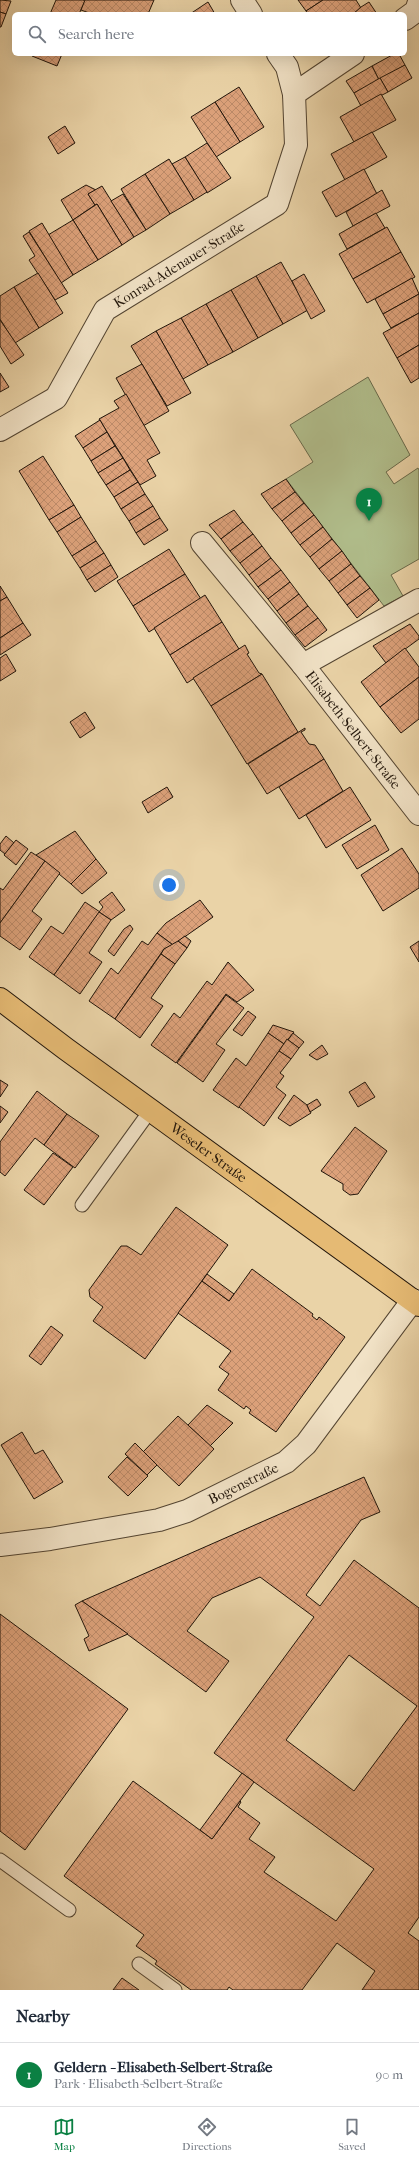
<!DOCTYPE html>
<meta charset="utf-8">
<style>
body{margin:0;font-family:"IM FELL French Canon",serif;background:#f2f2f3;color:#1f2937}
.you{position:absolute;left:169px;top:885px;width:14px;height:14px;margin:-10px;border:3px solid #fff;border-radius:50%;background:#1a73e8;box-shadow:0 0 0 6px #1a73e833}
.badge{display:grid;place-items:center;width:26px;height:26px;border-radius:50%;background:#0b8043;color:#fff;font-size:13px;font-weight:700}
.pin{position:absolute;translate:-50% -33px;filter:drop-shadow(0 1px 2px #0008)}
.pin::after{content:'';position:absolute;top:21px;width:14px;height:12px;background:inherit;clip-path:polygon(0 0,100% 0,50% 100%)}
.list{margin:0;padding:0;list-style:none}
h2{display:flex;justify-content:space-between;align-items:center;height:52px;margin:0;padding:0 16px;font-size:17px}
h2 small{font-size:13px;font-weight:400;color:#747a83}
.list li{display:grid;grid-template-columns:26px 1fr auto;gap:12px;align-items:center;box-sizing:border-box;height:64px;padding:0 16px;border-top:1px solid #e0e1e3}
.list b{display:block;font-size:15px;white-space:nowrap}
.list p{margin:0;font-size:13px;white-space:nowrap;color:#747a83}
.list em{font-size:13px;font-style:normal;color:#747a83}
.icon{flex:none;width:22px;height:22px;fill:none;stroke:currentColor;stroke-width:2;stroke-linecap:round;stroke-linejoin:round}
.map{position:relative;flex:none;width:419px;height:1990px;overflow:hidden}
.search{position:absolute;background:#fff;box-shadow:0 4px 16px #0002;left:12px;right:12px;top:12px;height:44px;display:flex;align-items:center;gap:10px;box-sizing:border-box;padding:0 14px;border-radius:6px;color:#747a83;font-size:15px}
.sheet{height:116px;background:#fff}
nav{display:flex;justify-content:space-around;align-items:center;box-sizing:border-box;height:56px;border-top:1px solid #e0e1e3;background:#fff;font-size:11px;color:#747a83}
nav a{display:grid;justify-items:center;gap:2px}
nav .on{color:#0b8043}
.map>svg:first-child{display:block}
</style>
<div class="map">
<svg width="419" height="1990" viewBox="0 0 419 1990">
<defs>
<pattern id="building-cross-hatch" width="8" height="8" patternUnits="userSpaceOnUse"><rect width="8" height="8" fill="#dca17a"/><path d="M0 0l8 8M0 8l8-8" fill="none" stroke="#bc8a68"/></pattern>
</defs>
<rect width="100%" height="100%" fill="#ead3a7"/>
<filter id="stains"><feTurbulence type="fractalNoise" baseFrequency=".005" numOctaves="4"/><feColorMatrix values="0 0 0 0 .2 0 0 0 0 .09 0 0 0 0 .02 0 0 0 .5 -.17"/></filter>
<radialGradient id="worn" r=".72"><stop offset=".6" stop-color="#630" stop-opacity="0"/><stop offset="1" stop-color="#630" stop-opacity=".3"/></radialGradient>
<polygon fill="#b1be8c" stroke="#696a4b" points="368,377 410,455 386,472 394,484 418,468 419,470 419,559 391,575 403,596 384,606 286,479 313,462 290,425"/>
<g fill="url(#building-cross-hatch)" stroke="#21150a" fill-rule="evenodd">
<polygon points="0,0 11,1 6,14 0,12"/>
<polygon points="56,0 83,0 85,1 79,14 50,14"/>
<polygon points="154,0 148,14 92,14 81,10 85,0"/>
<polygon points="298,0 323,0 306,11"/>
<polygon points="323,0 356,0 361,8 353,14 308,14 306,11"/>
<polygon points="208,2 215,14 190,14"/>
<polygon points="369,2 377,14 353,14 361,7"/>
<polygon points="0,12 6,14 1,27 0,27"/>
<polygon points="32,54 62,54 57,66 32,56"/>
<polygon points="394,54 399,54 405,65 379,80 372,66"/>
<polygon points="405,65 412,78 388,92 380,78"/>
<polygon points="372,66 379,80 354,93 346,81"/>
<polygon points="380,78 388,92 361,106 354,93"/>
<polygon points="239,87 264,127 240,142 215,102"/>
<polygon points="381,94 396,120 354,142 340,117"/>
<polygon points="215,102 240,142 216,157 191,117"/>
<polygon points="65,126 75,143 58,154 48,137"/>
<polygon points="372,132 387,157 345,180 331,154"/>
<polygon points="207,143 231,178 207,193 185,157"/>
<polygon points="185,157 207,192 194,200 172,164"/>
<polygon points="169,159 194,200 170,214 145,174"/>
<polygon points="364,169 377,194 336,217 322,192"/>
<polygon points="145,174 170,214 146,230 121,189"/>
<polygon points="86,185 96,190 88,194 95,205 73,220 61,200"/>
<polygon points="102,186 134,237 122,245 97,204 95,205 88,194"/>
<polygon points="382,190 390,206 353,226 346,212"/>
<polygon points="123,194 146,230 134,237 111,201"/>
<polygon points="97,204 122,245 98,260 73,220"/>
<polygon points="376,213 385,228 347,249 339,234"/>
<polygon points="73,220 98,260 73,275 48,235"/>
<polygon points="42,223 73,275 61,283 29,231"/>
<polygon points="387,227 401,252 353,279 339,254"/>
<polygon points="29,232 68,293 55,300 29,260 35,256 23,236"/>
<polygon points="401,252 415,277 367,303 353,279"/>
<polygon points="281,262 308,310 283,324 256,276"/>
<polygon points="38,273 63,313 39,328 14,287"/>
<polygon points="304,274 325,311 311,319 292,281"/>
<polygon points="256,276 283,324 258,338 231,290"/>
<polygon points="412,278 419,294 383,314 375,299"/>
<polygon points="14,287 39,328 15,343 0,319 0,296"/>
<polygon points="231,290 258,338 233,352 206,304"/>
<polygon points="419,294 419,313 391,328 383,314"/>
<polygon points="206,304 233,352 208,365 181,318"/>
<polygon points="419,313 419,345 397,358 383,333"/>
<polygon points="181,318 208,365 183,379 156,331"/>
<polygon points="0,320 24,355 11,364 0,346"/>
<polygon points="156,331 191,393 167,406 131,346"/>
<polygon points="419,345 419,378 411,383 397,358"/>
<polygon points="142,364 169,411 143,426 116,378"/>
<polygon points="0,373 9,387 0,392"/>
<polygon points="126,394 160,453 147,460 156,476 140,485 99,419 119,408 114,401"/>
<polygon points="100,420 107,432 83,448 75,436"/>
<polygon points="107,432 115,446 91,461 83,448"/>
<polygon points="115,446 123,458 98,473 91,461"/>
<polygon points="43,456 74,505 49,520 19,471"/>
<polygon points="123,458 130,470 106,485 98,473"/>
<polygon points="130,470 138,482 114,497 106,485"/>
<polygon points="286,479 295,492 272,509 261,494"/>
<polygon points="138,482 145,494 121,509 114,497"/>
<polygon points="295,492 304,503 282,521 272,509"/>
<polygon points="145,494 153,506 129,521 121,509"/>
<polygon points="304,503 314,515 291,533 282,521"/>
<polygon points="74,505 81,517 57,532 49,520"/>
<polygon points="153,506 160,518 136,533 129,521"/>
<polygon points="234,510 243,522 221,539 209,525"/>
<polygon points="314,515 323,527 300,545 291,533"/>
<polygon points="81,517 96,541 72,556 57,532"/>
<polygon points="160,518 168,530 144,545 136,533"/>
<polygon points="243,522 253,534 230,551 221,539"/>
<polygon points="323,527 332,539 310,557 300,545"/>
<polygon points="253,534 262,546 240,563 230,551"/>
<polygon points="332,539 342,551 319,569 310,557"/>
<polygon points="96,541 104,553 80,568 72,556"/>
<polygon points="262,546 271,558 249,575 240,563"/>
<polygon points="169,549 185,574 133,606 117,581"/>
<polygon points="342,551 351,564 329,581 319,569"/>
<polygon points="104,553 111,565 87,580 80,568"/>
<polygon points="271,558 281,570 258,587 249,575"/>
<polygon points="351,564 360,576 338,593 329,581"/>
<polygon points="111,565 118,577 95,592 87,580"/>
<polygon points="281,570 290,582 268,599 258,587"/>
<polygon points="185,574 201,599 149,632 133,606"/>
<polygon points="360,576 370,588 347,605 338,593"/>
<polygon points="290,582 299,594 277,611 268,599"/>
<polygon points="0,586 7,597 0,601"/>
<polygon points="370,588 379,600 357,618 347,605"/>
<polygon points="299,594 308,606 286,623 277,611"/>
<polygon points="205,595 222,622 170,655 154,628"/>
<polygon points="7,597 23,623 0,638 0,601"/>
<polygon points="308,606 318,618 295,635 286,623"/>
<polygon points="318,618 327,630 305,647 295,635"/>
<polygon points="222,622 239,649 187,683 170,655"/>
<polygon points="23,623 31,635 0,655 0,638"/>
<polygon points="410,624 419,636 419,639 386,663 373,646"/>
<polygon points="245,645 249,653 247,654 259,673 262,674 211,706 193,678"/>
<polygon points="405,648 419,667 419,677 380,707 361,682"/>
<polygon points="6,654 16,671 0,681 0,658"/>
<polygon points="262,674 298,732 247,764 211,706"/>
<polygon points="419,677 419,719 401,733 380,707"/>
<polygon points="85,712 95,728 80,738 70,722"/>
<polygon points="305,728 305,730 301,732 309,744 315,745 324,759 267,794 248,764"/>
<polygon points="324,759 343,791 299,819 279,787"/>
<polygon points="167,787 173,797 148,813 142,802"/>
<polygon points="350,787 371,820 326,848 306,815"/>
<polygon points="375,825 389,850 357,869 342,845"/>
<polygon points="75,831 96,859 71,884 36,855"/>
<polygon points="6,836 14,843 5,854 0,850 0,844"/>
<polygon points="16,840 28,849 16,865 4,855"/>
<polygon points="402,848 419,874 419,888 383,911 361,875"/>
<polygon points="31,852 45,861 0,923 0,888 3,890"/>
<polygon points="96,859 107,873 82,894 71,884"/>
<polygon points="45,861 60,873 32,911 42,919 20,950 0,936 0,923"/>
<polygon points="112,892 125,910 111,920 99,912 103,907 99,902"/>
<polygon points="200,900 213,917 173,945 157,933 166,923"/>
<polygon points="85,902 100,912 54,975 29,957 51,926 63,934"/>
<polygon points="99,912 111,920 89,953 102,962 80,994 54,975"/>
<polygon points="130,925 133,929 114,956 108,951 124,929"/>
<polygon points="157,933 173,945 164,949 115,1019 89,1001 111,968 118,974 142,941 148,945"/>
<polygon points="185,936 191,941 187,948 178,941"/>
<polygon points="178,941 187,948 175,964 161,954 164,949"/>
<polygon points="419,941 419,962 410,947"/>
<polygon points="161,954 175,964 151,998 163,1006 140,1038 115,1019"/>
<polygon points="228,962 254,990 237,1002 226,994 176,1063 151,1045 174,1013 180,1018 207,981 212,985"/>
<polygon points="226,995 244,1008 216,1044 225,1050 203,1082 177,1063"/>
<polygon points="248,1011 256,1017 242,1036 233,1030"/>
<polygon points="273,1025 294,1032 284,1044 268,1033"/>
<polygon points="268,1033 284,1044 239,1108 213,1090 236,1058 246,1066"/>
<polygon points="293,1033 304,1042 299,1048 288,1040"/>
<polygon points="287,1039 299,1048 291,1059 279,1051"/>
<polygon points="322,1045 328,1054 317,1060 309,1055"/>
<polygon points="279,1051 291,1059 280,1073 284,1076 276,1087 286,1095 264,1126 239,1107"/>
<polygon points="0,1080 8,1085 0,1097"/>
<polygon points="365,1082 375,1097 358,1107 349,1092"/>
<polygon points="37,1091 67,1114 44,1145 35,1138 5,1176 0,1172 0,1142"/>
<polygon points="294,1095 307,1105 311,1113 290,1126 278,1118"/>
<polygon points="317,1099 321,1105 310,1112 307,1105"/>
<polygon points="0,1106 8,1112 0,1123"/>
<polygon points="67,1114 99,1136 75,1168 44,1145"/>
<polygon points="355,1127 387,1151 358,1194 350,1195 343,1190 343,1184 321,1171"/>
<polygon points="53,1153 73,1167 44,1205 24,1190"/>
<polygon points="176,1207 228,1245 145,1359 93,1321 103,1307 90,1297 89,1290 121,1246 127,1246 141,1255"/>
<polygon points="252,1269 313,1314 312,1316 317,1320 319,1317 345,1337 276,1432 249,1413 251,1410 246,1406 244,1409 218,1390 229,1374 219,1367 231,1351 178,1313 202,1281 229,1301"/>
<polygon points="207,1274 234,1294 229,1301 202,1281"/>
<polygon points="51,1326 63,1335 41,1365 29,1356"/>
<polygon points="207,1405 233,1423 210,1446 188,1425"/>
<polygon points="178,1416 214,1449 179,1486 143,1452"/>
<polygon points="22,1432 35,1454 43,1450 63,1482 34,1499 1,1445"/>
<polygon points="135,1443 157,1465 147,1475 125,1454"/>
<polygon points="127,1457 148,1476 128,1496 108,1477"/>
<path d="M 364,1477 L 380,1512 L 361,1520 L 306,1595 L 320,1606 L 354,1560 L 419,1608 L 419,1917 L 408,1933 L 419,1941 L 419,1990 L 362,1990 L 375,1971 L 337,1943 L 302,1990 L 233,1990 L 229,1987 L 227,1990 L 191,1990 L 155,1964 L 157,1961 L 136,1946 L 144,1935 L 64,1876 L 133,1781 L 212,1839 L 240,1801 L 241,1802 L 238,1807 L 260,1823 L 249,1839 L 275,1857 L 264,1872 L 336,1921 L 374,1869 L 214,1753 L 314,1617 L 260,1577 L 212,1598 L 187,1631 L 229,1661 L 206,1692 L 82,1601 ZM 349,1655 L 417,1706 L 354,1791 L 286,1740 Z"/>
<polygon points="82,1601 128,1634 89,1651 84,1639 89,1636 75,1605"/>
<polygon points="0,1614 128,1709 25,1850 0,1831"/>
<polygon points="242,1773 254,1782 212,1839 200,1830"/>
<polygon points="122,1978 139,1990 113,1990"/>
</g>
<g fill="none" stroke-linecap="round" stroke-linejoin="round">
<g stroke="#534431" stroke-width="15">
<g id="lane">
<polyline points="82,1205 150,1111"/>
<polyline points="0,1860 69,1910"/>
<polyline points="139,1964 175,1990"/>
</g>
</g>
<g stroke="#534431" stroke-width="24">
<g id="street">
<polyline points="242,0 251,14"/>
<polyline points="405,19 416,11 419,2"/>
<polyline points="294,94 353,54"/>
<path id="s1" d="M 0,430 L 56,398 L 105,310 L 277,204 L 296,145 L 294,94 L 287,67 L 278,54"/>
<polyline points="202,543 303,665"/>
<path id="s2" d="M 419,600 L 303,665 L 419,814"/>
<path id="s3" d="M 0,1545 L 50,1539 L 125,1526 L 159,1520 L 187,1511 L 286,1462 L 306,1444 L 413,1300"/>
</g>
</g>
<g stroke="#21150a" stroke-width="24">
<g id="primary">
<path id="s4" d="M 0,999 L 66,1049 L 419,1305"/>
</g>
</g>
<use href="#lane" stroke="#f1e2c6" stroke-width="13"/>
<use href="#street" stroke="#f1e2c6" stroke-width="22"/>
<use href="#primary" stroke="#e5ba74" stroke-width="22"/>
</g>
<g text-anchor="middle" stroke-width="3.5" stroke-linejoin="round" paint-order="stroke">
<g font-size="14" fill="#21150a" stroke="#f1e2c6">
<text dy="5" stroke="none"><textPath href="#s1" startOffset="252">Konrad-Adenauer-Straße</textPath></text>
<text dy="5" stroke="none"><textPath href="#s2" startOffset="215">Elisabeth-Selbert-Straße</textPath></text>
<text dy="5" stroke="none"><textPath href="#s4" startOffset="259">Weseler Straße</textPath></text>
<text dy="5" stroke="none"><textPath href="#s3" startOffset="253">Bogenstraße</textPath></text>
</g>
</g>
<rect width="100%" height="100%" filter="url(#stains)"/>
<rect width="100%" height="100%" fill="url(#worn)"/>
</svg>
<div class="you"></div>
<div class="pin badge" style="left:369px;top:521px">1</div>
<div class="search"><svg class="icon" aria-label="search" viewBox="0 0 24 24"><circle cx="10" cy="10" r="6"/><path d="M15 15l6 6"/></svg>Search here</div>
</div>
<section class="sheet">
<h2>Nearby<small></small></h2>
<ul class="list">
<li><span class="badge">1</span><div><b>Geldern - Elisabeth-Selbert-Straße</b><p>Park · Elisabeth-Selbert-Straße</p></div><em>90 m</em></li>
</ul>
</section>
<nav>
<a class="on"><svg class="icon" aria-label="map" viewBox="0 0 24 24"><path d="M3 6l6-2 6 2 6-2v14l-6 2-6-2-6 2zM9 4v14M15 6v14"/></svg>Map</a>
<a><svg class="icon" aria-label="directions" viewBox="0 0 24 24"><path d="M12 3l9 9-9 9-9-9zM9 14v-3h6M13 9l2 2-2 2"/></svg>Directions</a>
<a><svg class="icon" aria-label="saved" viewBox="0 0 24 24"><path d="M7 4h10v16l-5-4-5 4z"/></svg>Saved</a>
</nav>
